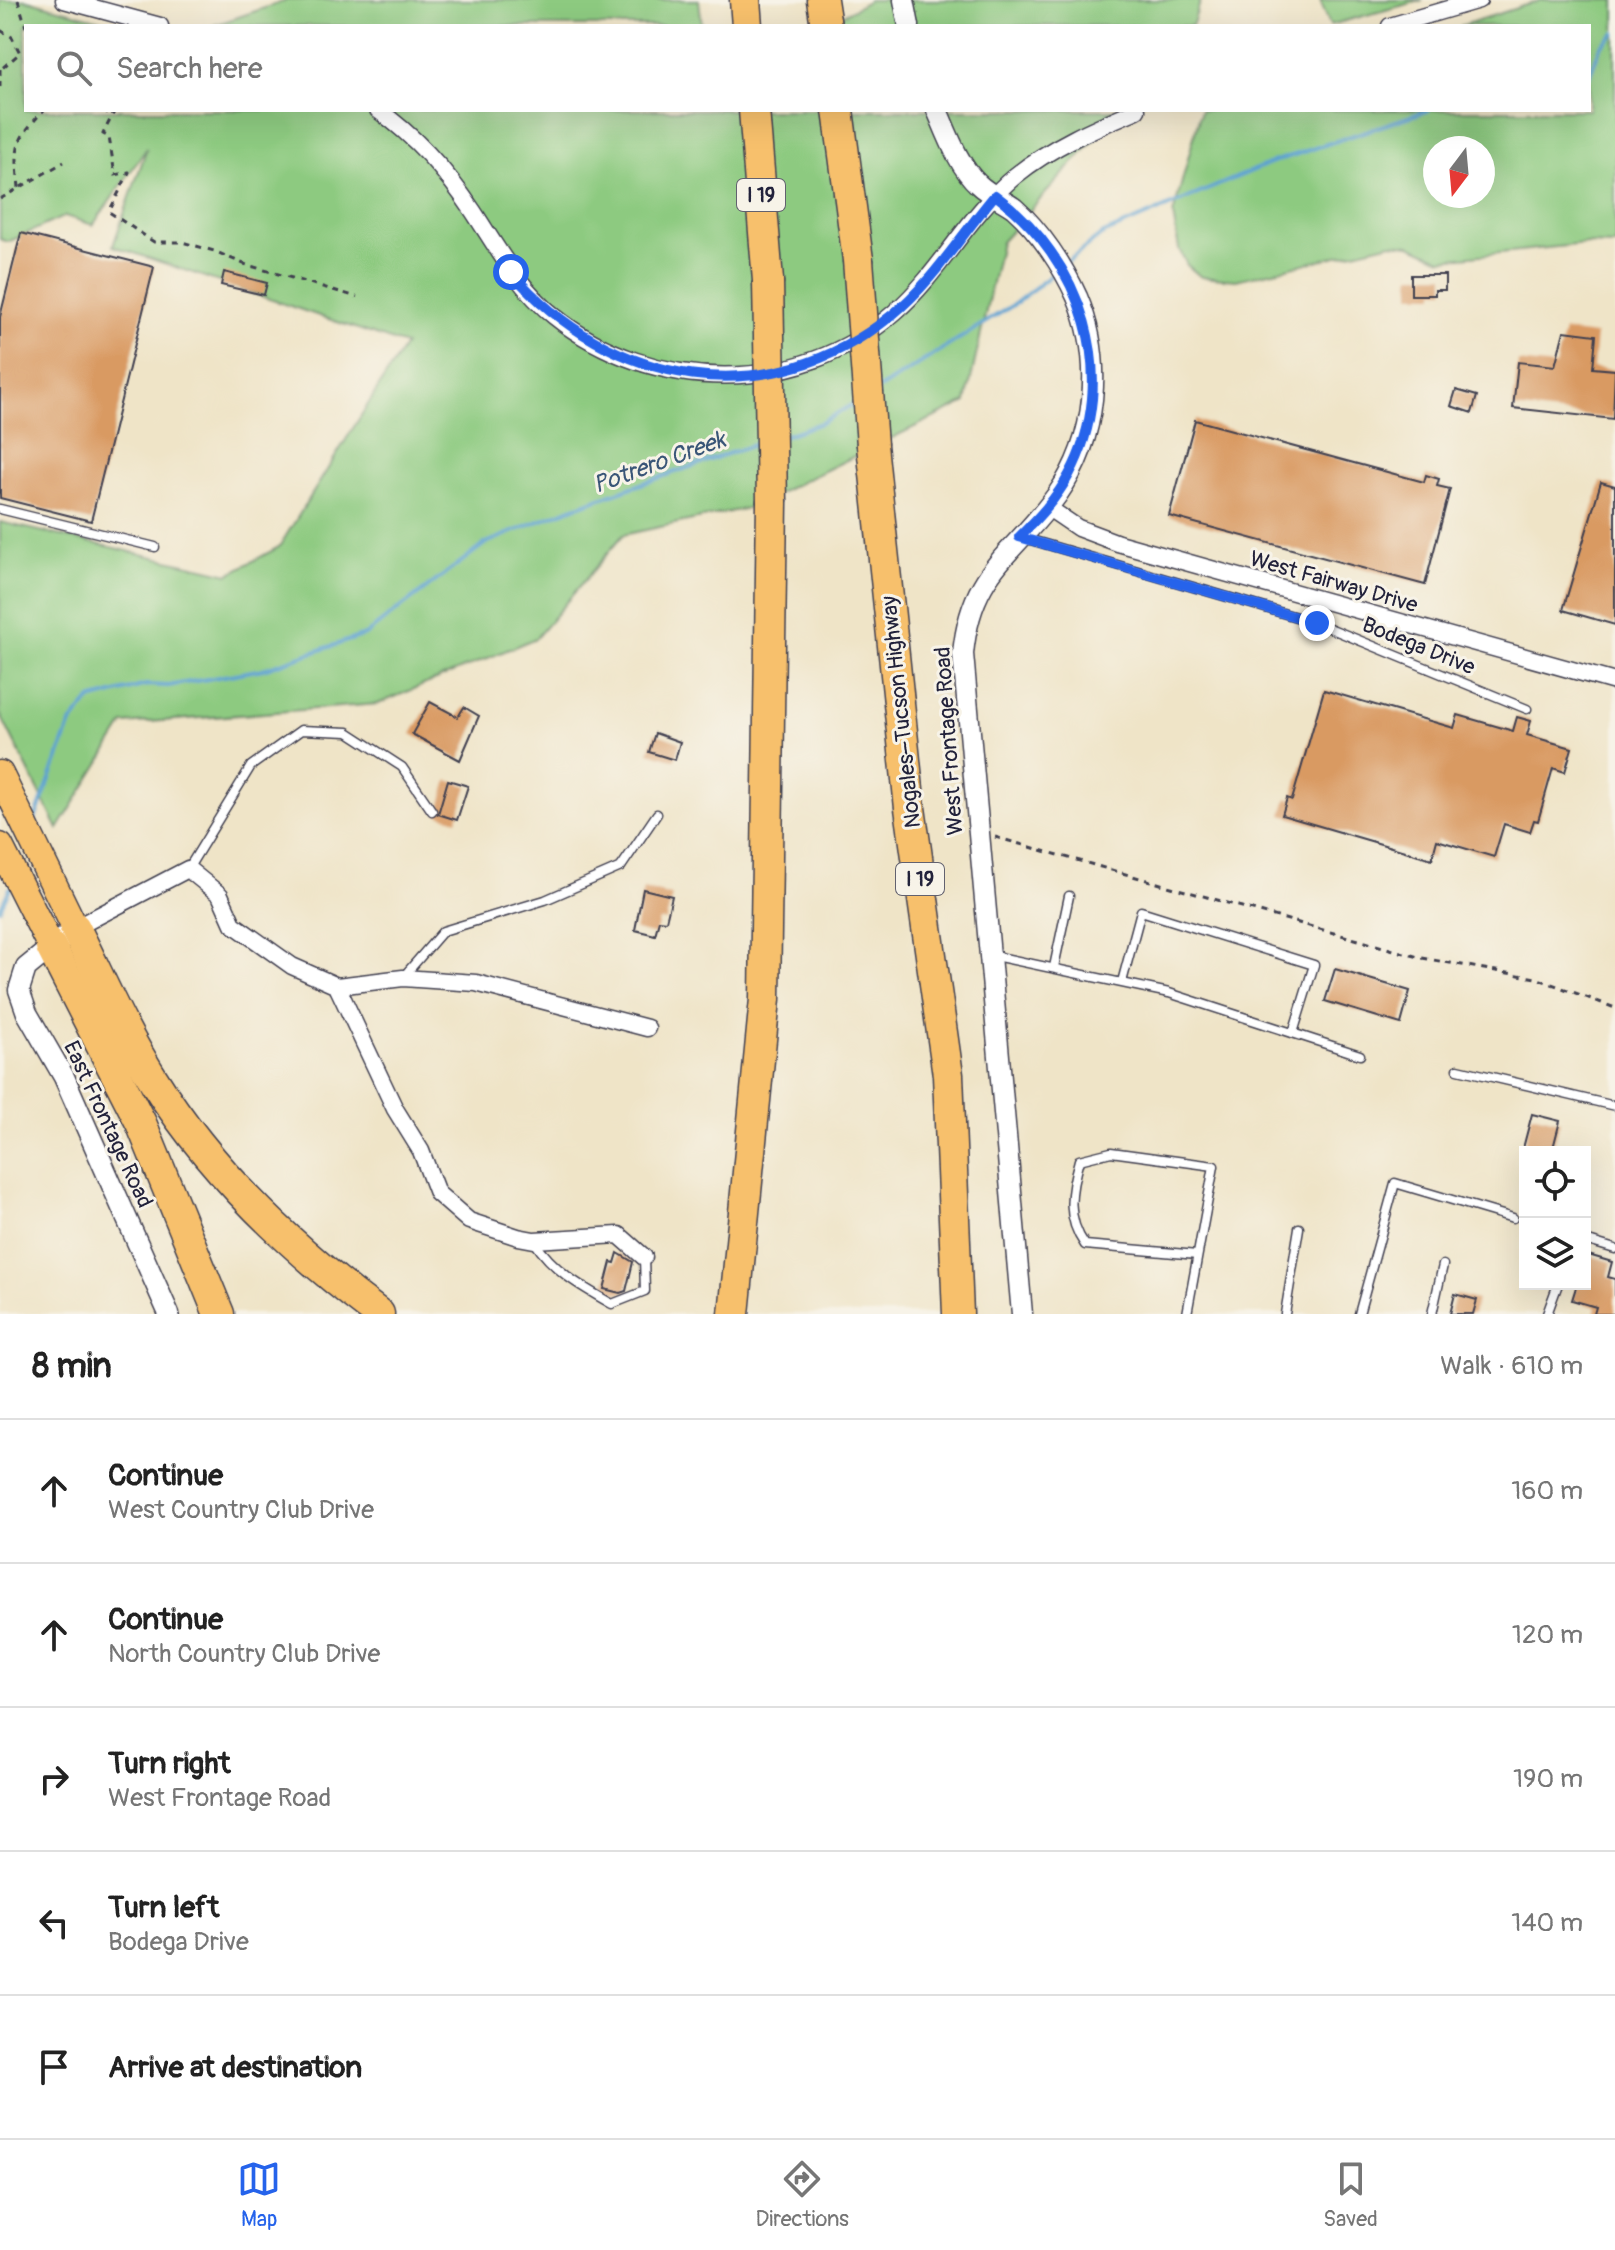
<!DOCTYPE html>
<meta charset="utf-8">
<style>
body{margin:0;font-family:Pangolin,sans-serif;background:#f2f2f2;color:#222}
.controls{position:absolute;right:24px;bottom:24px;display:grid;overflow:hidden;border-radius:0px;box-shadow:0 8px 32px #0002}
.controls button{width:72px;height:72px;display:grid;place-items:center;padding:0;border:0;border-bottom:2px solid #e0e0e0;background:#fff;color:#222;font:40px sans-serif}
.compass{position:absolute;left:1423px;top:136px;width:72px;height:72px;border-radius:50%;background:#fff;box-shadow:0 8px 32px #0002;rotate:196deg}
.stop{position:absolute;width:24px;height:24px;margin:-18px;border:6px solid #2563eb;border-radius:50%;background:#fff}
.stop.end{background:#2563eb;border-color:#fff;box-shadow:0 2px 8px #0008}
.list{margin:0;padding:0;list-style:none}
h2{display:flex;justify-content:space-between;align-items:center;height:104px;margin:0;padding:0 32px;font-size:34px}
h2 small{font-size:26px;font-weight:400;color:#767676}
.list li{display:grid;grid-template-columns:52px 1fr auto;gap:24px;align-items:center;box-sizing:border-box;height:144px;padding:0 32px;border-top:2px solid #e0e0e0}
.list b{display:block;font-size:30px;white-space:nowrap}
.list p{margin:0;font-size:26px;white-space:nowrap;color:#767676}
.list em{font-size:26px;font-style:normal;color:#767676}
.icon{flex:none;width:44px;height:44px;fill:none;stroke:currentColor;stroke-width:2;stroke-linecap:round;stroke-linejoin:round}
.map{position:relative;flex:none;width:1615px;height:1314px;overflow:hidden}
.search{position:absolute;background:#fff;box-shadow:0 8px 32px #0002;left:24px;right:24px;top:24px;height:88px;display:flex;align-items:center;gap:20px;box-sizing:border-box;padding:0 28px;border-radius:0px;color:#767676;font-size:30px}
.sheet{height:824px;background:#fff}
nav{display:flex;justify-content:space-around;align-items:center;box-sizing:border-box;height:112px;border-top:2px solid #e0e0e0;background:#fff;font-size:22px;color:#767676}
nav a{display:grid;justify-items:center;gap:4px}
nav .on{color:#2563eb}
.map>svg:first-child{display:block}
</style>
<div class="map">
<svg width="1615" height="1314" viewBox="0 0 1615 1314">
<rect width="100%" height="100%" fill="#f7f3e8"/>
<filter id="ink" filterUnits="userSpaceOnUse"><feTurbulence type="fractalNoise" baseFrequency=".0125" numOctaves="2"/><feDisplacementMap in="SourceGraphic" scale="16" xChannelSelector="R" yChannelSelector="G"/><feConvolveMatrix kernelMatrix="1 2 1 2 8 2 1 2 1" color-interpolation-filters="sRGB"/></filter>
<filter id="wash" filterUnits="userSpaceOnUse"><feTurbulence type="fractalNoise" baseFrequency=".006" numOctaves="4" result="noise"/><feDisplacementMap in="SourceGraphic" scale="32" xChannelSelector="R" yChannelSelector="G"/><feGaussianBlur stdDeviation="1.8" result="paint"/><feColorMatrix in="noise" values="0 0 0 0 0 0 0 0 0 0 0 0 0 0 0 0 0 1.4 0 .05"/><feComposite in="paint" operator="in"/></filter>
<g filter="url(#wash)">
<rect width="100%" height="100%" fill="#efe4c7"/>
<g fill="#8dca80" stroke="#58765e" stroke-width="2" fill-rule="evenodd">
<polygon points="0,0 27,0 121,26 26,26 26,110 1122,110 1001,242 966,402 748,508 623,535 536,638 378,704 124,724 58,829 0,714 0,522 229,574 279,547 405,345 113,246 147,148 93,225 65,216 8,242 0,239"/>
<polygon points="288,0 699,0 702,26 212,26"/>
<polygon points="869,0 1201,0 1192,26 824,26"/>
<polygon points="1320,0 1423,0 1330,25"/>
<path d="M 1542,0 L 1615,0 L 1615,245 L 1585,244 L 1442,259 L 1410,245 L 1392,243 L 1236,280 L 1201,277 L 1187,265 L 1179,249 L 1173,215 L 1201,110 L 1589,110 L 1589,26 L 1460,26 ZM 1435,148 L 1483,148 L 1483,196 L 1435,196 Z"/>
</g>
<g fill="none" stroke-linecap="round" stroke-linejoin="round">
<g stroke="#5ca1d1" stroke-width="4">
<polyline points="1589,76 1601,46 1615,33"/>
<polyline points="1065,264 1101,235 1273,162 1429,110"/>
<polyline points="879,389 1013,305 1055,272"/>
<polyline points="783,436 821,423 858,401"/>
<polyline points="35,819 71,723 90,700 146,685 168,686 263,669 365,635 486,543 569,509 759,443"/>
<polyline points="0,909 10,888"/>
</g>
</g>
<g id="blocks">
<g fill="#d99a62">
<polygon points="21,233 154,267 91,521 0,498 0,317"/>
<polygon points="224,272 267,283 264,295 221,285"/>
<polygon points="1411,275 1445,275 1445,290 1435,290 1435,295 1411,295"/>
<polygon points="1564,331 1596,335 1593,368 1615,370 1613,419 1513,408 1518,362 1555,366"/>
<polygon points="1456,390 1477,396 1472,413 1451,406"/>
<polygon points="1195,420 1424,482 1426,475 1439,479 1437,486 1450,489 1425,585 1169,516"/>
<polygon points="1601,482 1615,486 1615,625 1563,610"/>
<polygon points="1324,690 1454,728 1458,715 1513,731 1517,717 1531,721 1527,735 1572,748 1565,772 1553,768 1538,821 1534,820 1530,832 1504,824 1494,857 1437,840 1432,859 1282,815 1287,798 1292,800"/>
<polygon points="430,702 458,717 464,707 479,716 460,760 412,734"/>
<polygon points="655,733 680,742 675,760 649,752"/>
<polygon points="448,780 468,786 457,820 438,814"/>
<polygon points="643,889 672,896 666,921 659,920 655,935 635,930"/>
<polygon points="1335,969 1410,991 1401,1024 1325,1001"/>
<polygon points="1532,1114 1560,1121 1552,1152 1522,1152"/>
<polygon points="618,1253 633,1262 626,1291 620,1293 604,1289 611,1262 615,1263"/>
<polygon points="1585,1254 1612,1262 1608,1277 1615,1279 1615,1314 1594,1314 1596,1307 1572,1300 1577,1284 1585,1284"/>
<polygon points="1455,1294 1477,1300 1473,1314 1450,1314"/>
</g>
</g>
</g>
<g filter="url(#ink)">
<use href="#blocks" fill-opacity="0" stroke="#413f50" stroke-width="2"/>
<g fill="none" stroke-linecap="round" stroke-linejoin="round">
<g stroke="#413f50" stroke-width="11">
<g id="service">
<polyline points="0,509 155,547"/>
<polyline points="1024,538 1317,623 1527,709"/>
<polyline points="188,869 251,766 301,730 348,732 402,767 432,811"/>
<polyline points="990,955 1169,993 1360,1055"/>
<polyline points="1054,967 1069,896"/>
<polyline points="403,977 443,931 545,900 621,867 657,814"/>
<polyline points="1122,982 1141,911 1314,965 1293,1033"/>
<polyline points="1458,1069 1615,1106"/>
<polyline points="1585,1240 1615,1249"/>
<path d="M 534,1241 C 553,1271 582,1287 612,1304 L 645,1291 L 644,1257"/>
<path d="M 1187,1314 L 1214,1166 L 1111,1152 L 1079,1160 C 1070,1192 1066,1218 1085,1245 L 1197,1255"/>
<polyline points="1285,1314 1299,1228"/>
<polyline points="1359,1314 1395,1183 1513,1218"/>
<polyline points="1432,1314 1443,1265"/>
<polyline points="1547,1314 1558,1284"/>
</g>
</g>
<g stroke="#413f50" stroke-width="19">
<g id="minor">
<polyline points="64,0 160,26"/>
<polyline points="1390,26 1479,0"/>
<path d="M 378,110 C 416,137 447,172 473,211 C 498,249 518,287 554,316 C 652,395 799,397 895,312 C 941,272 968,215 1015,176 C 1052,146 1094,128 1137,110"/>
<polyline points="1047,507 1078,528 1118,543 1615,682"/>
<polyline points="75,928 188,869 220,895 233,924 292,966 337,986 403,978 476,983 647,1028"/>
<polyline points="337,986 395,1109 421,1151 437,1193 469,1221 518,1237 534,1240 619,1235 644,1257"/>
</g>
</g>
<g stroke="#413f50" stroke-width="23">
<g id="tertiary">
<polyline points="904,0 909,26"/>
<path d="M 937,110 C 947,133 959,167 978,184 C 988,194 1003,200 1014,208 C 1040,231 1063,266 1077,297 C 1104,361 1097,438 1057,495 C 1013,556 971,569 963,654 L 1022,1314"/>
<polyline points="75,928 26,968 19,990 27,1013 64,1077 169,1314"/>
</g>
</g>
<g stroke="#413f50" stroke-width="29">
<g id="primary">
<polyline points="0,774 75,928"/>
<polyline points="0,846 51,947"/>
</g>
</g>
<g stroke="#413f50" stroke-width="33">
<g id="motorway">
<polyline points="745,0 747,26"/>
<polyline points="822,0 826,26"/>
<polyline points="754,110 768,281"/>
<polyline points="838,110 858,260"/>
<polyline points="872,445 910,808 948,1075 958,1314"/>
<path d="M 75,928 C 100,978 123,1032 153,1079 C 211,1172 292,1249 379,1314"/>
<polyline points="51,947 141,1123 219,1314"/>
<polyline points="734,1314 765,999 772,502"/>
</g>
</g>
<g stroke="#413f50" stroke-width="3" stroke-dasharray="6 6" stroke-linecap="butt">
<polyline points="18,0 26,27"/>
<polyline points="0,30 12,37 20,53 1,69"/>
<polyline points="0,87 0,68"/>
<polyline points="103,110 112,116"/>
<polyline points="115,110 103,134 109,137 115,175 129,172 109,212 154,242 182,242 214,251 244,264 357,297"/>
<path d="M 19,188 C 15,145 14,142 44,110"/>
<polyline points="0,199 64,162"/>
<polyline points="995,837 1422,958 1536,978 1615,1008"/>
</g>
<use href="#service" stroke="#fff" stroke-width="8"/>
<use href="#minor" stroke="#fff" stroke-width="16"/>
<use href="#tertiary" stroke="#fff" stroke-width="20"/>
<use href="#primary" stroke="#f7c06c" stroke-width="26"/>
<use href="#motorway" stroke="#f7c06c" stroke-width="30"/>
<g stroke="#413f50" stroke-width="33" stroke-linecap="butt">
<g id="motorway-bridge">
<polyline points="858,260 872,445"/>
<polyline points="768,281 772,502"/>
</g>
</g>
<use href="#motorway-bridge" stroke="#f7c06c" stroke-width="30"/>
</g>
</g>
<g fill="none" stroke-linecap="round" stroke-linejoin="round" filter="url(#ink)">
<path stroke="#2563eb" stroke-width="10" d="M 511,272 C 611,387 768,416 892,315 C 932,283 962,234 995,195 C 1082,258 1122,377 1069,475 C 1056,499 1038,518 1019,537 L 1317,623"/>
</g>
<g text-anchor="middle" stroke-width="6" stroke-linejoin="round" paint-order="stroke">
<g fill="#f7f3e8" stroke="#62616f" stroke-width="2">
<rect x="737" y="179" width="48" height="32" rx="6"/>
<rect x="896" y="863" width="48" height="32" rx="6"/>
</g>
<g font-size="20" font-weight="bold" fill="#22223b">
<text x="761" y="202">I 19</text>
<text x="920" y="886">I 19</text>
</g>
<g font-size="22" fill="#22223b" stroke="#f7f3e8">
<text transform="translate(1334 581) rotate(16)" y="8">West Fairway Drive</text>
<text transform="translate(1419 645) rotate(22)" y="8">Bodega Drive</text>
<text transform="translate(900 712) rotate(-96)" y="8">Nogales–Tucson Highway</text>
<text transform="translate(948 741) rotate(-94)" y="8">West Frontage Road</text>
<text transform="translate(109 1124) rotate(65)" y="8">East Frontage Road</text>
</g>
<g font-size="24" font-style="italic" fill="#395577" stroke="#f7f3e8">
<text transform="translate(659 462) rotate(-20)" y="8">Potrero Creek</text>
</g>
</g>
</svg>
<div class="controls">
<button><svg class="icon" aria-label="locate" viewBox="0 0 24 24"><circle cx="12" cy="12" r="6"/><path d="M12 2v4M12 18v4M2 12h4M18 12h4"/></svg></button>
<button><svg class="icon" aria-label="layers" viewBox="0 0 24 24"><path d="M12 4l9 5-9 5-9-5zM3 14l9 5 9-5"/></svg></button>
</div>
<svg class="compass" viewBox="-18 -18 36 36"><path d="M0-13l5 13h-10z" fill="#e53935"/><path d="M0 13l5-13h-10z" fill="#767676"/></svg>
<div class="stop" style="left:511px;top:272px"></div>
<div class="stop end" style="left:1317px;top:623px"></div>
<div class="search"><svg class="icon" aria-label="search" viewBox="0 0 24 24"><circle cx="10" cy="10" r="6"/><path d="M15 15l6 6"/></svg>Search here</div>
</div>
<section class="sheet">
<h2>8 min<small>Walk · 610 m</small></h2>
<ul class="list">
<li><svg class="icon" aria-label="ahead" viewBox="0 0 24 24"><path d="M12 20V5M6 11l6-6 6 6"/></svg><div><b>Continue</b><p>West Country Club Drive</p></div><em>160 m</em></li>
<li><svg class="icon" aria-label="ahead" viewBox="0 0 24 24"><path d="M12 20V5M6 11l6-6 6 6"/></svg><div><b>Continue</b><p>North Country Club Drive</p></div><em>120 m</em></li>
<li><svg class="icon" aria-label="right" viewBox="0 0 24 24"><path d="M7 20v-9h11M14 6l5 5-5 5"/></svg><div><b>Turn right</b><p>West Frontage Road</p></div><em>190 m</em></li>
<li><svg class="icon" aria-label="left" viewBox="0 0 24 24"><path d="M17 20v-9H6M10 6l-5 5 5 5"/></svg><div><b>Turn left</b><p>Bodega Drive</p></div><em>140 m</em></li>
<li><svg class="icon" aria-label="arrive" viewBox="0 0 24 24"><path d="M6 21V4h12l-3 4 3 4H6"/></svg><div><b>Arrive at destination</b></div></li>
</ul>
</section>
<nav>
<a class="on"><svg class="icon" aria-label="map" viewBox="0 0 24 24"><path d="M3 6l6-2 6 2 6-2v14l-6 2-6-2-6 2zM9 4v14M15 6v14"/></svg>Map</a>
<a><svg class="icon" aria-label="directions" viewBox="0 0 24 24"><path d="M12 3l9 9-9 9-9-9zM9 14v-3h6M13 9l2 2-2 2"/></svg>Directions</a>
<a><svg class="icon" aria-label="saved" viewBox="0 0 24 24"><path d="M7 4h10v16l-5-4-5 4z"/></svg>Saved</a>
</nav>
